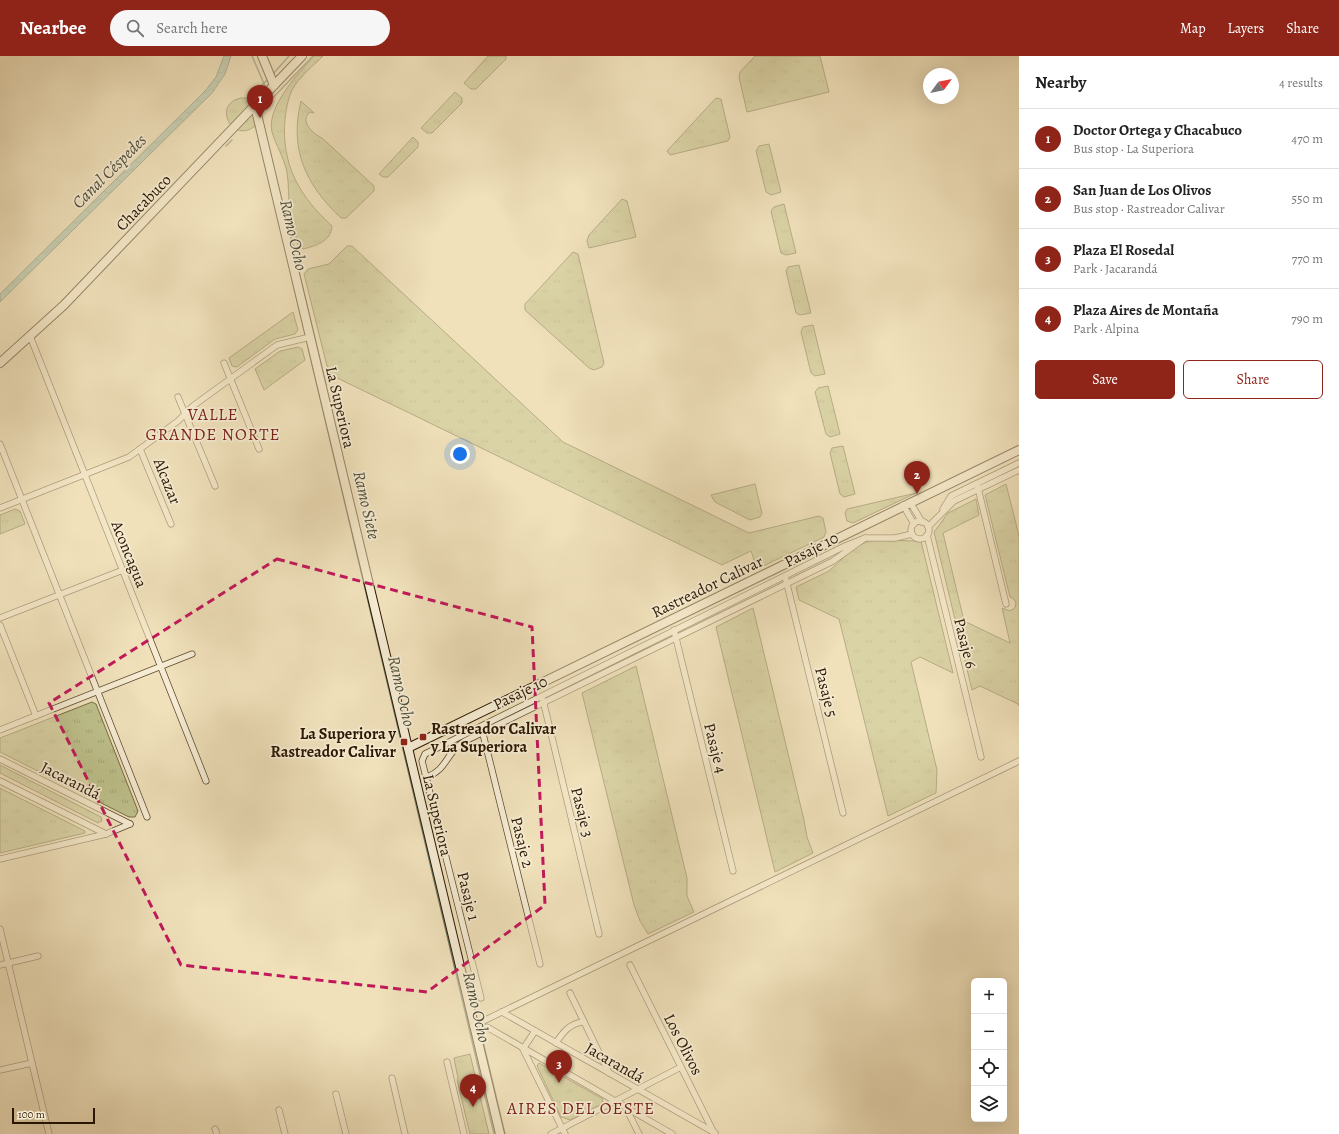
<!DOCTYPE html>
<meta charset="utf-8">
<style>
body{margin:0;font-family:Alegreya,serif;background:#f6f6f6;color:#222}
.controls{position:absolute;right:12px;bottom:12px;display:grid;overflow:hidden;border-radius:6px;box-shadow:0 4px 16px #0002}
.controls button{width:36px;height:36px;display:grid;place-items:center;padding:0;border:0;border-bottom:1px solid #e0e0e0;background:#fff;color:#222;font:20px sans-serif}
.compass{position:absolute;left:923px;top:12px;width:36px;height:36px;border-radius:50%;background:#fff;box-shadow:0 4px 16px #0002;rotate:57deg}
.scale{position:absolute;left:12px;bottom:10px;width:83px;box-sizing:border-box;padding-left:4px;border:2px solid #2b1600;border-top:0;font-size:11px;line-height:14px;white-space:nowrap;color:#2b1600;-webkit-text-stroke:3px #f5ecd3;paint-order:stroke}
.you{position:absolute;left:460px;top:398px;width:14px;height:14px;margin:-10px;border:3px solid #fff;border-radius:50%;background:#1a73e8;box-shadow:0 0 0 6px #1a73e833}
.badge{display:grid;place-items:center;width:26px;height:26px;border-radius:50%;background:#8f2418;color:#fff;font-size:13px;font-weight:700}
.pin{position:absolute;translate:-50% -33px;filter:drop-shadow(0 1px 2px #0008)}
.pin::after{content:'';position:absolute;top:21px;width:14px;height:12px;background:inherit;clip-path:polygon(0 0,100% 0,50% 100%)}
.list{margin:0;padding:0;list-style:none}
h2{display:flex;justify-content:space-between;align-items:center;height:52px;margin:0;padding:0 16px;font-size:17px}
h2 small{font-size:13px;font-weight:400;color:#767676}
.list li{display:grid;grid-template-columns:26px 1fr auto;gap:12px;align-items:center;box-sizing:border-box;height:60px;padding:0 16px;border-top:1px solid #e0e0e0}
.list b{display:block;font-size:15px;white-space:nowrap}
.list p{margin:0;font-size:13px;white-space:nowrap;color:#767676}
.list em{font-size:13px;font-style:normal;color:#767676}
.actions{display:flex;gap:8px;padding:12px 16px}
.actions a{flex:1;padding:9px 0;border:1px solid #8f2418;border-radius:6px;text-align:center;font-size:14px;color:#8f2418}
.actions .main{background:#8f2418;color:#fff}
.icon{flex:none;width:22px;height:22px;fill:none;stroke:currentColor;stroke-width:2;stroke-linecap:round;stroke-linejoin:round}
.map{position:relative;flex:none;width:1019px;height:1078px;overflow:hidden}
header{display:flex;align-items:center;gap:24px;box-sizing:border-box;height:56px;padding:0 20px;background:#8f2418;color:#fff}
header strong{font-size:19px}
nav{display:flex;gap:22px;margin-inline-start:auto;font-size:14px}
.search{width:280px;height:36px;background:#f6f6f6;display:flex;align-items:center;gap:10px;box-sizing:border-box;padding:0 14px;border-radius:22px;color:#767676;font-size:15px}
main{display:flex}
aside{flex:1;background:#fff}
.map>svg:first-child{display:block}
</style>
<header>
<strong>Nearbee</strong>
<div class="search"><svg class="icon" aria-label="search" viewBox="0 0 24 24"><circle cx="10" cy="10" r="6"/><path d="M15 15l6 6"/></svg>Search here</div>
<nav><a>Map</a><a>Layers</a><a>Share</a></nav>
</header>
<main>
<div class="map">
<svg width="1019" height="1078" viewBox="0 0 1019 1078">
<defs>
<pattern id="grass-tufts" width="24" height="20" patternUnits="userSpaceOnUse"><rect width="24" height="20" fill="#bec18c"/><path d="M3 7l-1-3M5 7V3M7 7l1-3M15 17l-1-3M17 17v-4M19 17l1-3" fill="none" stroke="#a3a577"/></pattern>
<pattern id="water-waves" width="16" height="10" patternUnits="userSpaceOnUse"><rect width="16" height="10" fill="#9abeae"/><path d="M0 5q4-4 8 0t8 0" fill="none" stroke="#85a394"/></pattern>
</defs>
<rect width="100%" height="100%" fill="#f0e1bb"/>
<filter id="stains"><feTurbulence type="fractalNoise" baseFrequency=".005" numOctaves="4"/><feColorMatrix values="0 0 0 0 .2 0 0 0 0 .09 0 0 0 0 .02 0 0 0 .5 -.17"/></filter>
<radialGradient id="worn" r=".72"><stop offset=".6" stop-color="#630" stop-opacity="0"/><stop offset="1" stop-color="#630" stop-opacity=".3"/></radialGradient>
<g fill="url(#grass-tufts)" stroke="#746c46">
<path d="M 314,0 L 323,0 C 313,10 299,21 292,34 C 288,42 286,54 285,63 C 281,109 300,141 332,170 C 331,186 315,190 303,193 L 298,189 C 295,177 292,165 290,153 C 288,141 289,128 287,116 C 284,102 276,89 272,76 C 266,51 299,17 314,0 Z"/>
<polygon points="488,0 506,0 506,3 476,33 471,33 464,27"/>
<polygon points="755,0 820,0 829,36 747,56 739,21 740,16"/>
<polygon points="455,36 462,42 462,47 432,77 427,77 421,72"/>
<path d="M 241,42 L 248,42 L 255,46 L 256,69 C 233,90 211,48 241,42 Z"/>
<polygon points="716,42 721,43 730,81 728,85 670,99 667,95"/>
<path d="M 301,45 L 314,57 L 310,56 C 299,65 313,78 322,82 L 374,130 L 374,135 L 346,162 L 341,162 C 306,129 289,94 301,45 Z"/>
<polygon points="413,81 418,86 418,91 388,121 383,121 379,118"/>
<polygon points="769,88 781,136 771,139 766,136 756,95 759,90"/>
<polygon points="622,143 627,145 636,181 589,192 587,185 589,179"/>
<polygon points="784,148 796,197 786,199 781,197 771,155 774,151"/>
<polygon points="347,190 352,190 563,386 749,477 819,460 823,462 826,476 824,481 757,513 751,495 722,509 329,318 304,218 308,213 329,208"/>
<polygon points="573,196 578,198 604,307 602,311 594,314 589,312 525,254 525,248"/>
<polygon points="799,209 811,257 800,259 796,257 786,215 788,211"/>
<polygon points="293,256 298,274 295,278 275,283 237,311 232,310 229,302"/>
<polygon points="813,269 825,318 815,320 811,317 801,276 803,271"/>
<polygon points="298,291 302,293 305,304 264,334 255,313 280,295"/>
<polygon points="828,330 840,378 830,381 826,378 815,336 818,332"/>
<polygon points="843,390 855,438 844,441 840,438 830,397 832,392"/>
<polygon points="755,428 762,457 760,461 750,464 715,446 711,439"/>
<polygon points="1006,428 1019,480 1019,650 1018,648 980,630 972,634 934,476 948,457 976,443 979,459 943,477 964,565 1010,587 1002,552 1010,555 1015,552 1016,547 1014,543 1010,541 985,439"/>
<polygon points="916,437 853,467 847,465 845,457 847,453"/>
<polygon points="15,453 20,455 25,468 0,478 0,459"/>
<polygon points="870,484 921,485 953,617 920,601 911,606 937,714 936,737 888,760 839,563 799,544 796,531 829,515 854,492"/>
<polygon points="753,552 804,764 807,781 813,797 775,816 716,571"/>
<polygon points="636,610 687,822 687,840 694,856 648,878 640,865 634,849 582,637"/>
<polygon points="92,646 96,648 138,755 135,761 129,761 0,696 0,682"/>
<polygon points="0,709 101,761 102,765 98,767 0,717"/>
<polygon points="0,732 85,775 85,777 0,797"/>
<polygon points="470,998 489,1078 470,1078 457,1024 458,1022 454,1002"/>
<polygon points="539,1007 603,1043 602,1048 570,1064 561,1061 537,1010"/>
</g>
<polygon fill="url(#water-waves)" stroke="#6e7b68" points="224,0 231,0 225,18 212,37 0,246 0,238 205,35 216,21"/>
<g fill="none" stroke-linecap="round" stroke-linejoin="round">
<g stroke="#6e7b68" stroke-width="1.5">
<polyline points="252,0 265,30"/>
<polyline points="273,18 289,0"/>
<polyline points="261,30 269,22"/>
<polyline points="267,48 313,0"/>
<polyline points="226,90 232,84"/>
<polyline points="285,158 294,195"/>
<polyline points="299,216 326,329"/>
<polyline points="292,223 304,273"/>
<polyline points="308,291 494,1078"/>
<polyline points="481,977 505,1078"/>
</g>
<g stroke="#5c492f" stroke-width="7">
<g id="street">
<polyline points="30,280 206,725"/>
<polyline points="224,307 259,393"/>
<polyline points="178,341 215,430"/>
<polyline points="0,388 147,761"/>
<polyline points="140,393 171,468"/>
<polyline points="977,428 1006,548"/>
<polyline points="910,446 922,466"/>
<polyline points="903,449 914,468"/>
<polyline points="0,452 129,401 178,365 193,350 277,289 310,281"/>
<polyline points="943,453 951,440 1019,407"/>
<circle cx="920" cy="474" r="9"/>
<polyline points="928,471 954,445 1019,414"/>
<polyline points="927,479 981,701"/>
<polyline points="865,482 895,482 912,478"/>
<polyline points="785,520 843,757"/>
<polyline points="0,562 123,514"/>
<polyline points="0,569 36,660"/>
<polyline points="674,574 733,815"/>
<polyline points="543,644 599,878"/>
<polyline points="0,674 192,598"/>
<polyline points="482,674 540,908"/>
<polyline points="0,703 130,768"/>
<path d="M 427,721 C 448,713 445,697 465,685 L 833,505 L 865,482 L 845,490 L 425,698 L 422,705 L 481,942"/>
<polyline points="0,725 106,778"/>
<polyline points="0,803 106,778 130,768"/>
<polyline points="0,873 49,1078"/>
<polyline points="0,909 38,900"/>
<polyline points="630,909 714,1077"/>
<polyline points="570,937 609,1017"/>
<polyline points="502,956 715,1077"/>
<polyline points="473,970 1019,705"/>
<polyline points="535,975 523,993 565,1078"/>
<polyline points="475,977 487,971 672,1078"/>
<path d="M 556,987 C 563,976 570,967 584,966"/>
<polyline points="447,1006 464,1078"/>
<polyline points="0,1014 32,1007"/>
<polyline points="392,1022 405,1078"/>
<polyline points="336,1038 346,1078"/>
<polyline points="626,1052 639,1078"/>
<polyline points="279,1054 285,1078"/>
<polyline points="215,1073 217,1078"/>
<polyline points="551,1078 681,1011"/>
</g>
</g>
<g stroke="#2b1600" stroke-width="10">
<g id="secondary">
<polyline points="262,0 274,29"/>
<polyline points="255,50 500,1078"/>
<polyline points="0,307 64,249 302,0"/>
<polyline points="408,692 1019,394"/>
</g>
</g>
<use href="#street" stroke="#f5ecd3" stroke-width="5.5"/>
<use href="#secondary" stroke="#f5ecd3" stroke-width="8"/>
</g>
<path d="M0 0H1019V1078H0ZM 277,503 L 532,571 L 545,849 L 427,936 L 181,909 L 49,647 Z" fill="#f0e1bb" fill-opacity=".55" fill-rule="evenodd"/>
<path fill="none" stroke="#c2185b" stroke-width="3" stroke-dasharray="8 5" stroke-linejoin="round" d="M 277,503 L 532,571 L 545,849 L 427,936 L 181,909 L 49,647 Z"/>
<g fill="#8f2418" stroke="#f5ecd3" stroke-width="1.5">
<rect x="419" y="677" width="8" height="8" rx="2"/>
<rect x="400" y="682" width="8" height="8" rx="2"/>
</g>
<g text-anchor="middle" stroke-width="3.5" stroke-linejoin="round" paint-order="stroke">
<g font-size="16" fill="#2b1600" stroke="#f5ecd3">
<text transform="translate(143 146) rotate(-46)" y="6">Chacabuco</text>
<text transform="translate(341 351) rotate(77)" y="6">La Superiora</text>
<text transform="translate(168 425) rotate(68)" y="6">Alcazar</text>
<text transform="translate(811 493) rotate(-27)" y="6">Pasaje 10</text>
<text transform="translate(130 498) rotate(68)" y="6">Aconcagua</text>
<text transform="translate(707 530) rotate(-26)" y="6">Rastreador Calivar</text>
<text transform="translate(966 587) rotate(76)" y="6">Pasaje 6</text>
<text transform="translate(520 636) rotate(-26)" y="6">Pasaje 10</text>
<text transform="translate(827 636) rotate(76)" y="6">Pasaje 5</text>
<text transform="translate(716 692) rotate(76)" y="6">Pasaje 4</text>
<text transform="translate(71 724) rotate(27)" y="6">Jacarandá</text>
<text transform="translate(583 756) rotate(76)" y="6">Pasaje 3</text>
<text transform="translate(438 759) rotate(77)" y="6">La Superiora</text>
<text transform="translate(523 786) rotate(76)" y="6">Pasaje 2</text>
<text transform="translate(469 840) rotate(76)" y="6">Pasaje 1</text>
<text transform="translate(684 988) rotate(63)" y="6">Los Olivos</text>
<text transform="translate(615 1006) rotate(30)" y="6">Jacarandá</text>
</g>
<g font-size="16" font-weight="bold" fill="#2b1600" stroke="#f5ecd3" text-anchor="start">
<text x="431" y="678">Rastreador Calivar<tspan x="431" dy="18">y La Superiora</tspan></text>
<text x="396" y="683" text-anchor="end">La Superiora y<tspan x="396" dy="18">Rastreador Calivar</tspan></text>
</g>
<g font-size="17" font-style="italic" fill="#52513d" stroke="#f5ecd3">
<text transform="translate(109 115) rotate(-45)" y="6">Canal Céspedes</text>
<text transform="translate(294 179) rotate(77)" y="6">Ramo Ocho</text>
<text transform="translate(367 449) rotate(77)" y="6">Ramo Siete</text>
<text transform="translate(402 635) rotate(77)" y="6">Ramo Ocho</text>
<text transform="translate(477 951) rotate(77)" y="6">Ramo Ocho</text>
</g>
<g font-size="17" letter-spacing="1" fill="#7a1f14" stroke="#f5ecd3">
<text x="213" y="364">VALLE<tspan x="213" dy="20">GRANDE NORTE</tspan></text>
<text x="581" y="1058">AIRES DEL OESTE</text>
</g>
</g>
<rect width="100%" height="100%" filter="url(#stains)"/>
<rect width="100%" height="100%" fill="url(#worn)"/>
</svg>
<div class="controls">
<button>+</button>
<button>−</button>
<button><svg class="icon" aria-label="locate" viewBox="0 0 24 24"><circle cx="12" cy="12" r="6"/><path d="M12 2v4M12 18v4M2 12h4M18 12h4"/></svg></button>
<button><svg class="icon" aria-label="layers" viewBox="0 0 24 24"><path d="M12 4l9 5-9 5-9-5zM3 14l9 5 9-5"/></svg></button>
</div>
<svg class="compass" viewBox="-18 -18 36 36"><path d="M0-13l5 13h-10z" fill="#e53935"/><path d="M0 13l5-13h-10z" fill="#767676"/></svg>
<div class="scale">100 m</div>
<div class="you"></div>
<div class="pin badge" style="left:260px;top:62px">1</div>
<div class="pin badge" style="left:917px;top:438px">2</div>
<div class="pin badge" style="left:559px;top:1027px">3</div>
<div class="pin badge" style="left:473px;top:1051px">4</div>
</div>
<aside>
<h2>Nearby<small>4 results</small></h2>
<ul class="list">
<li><span class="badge">1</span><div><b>Doctor Ortega y Chacabuco</b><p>Bus stop · La Superiora</p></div><em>470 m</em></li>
<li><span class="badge">2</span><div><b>San Juan de Los Olivos</b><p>Bus stop · Rastreador Calivar</p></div><em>550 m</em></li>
<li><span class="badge">3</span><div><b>Plaza El Rosedal</b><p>Park · Jacarandá</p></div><em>770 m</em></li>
<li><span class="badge">4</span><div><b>Plaza Aires de Montaña</b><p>Park · Alpina</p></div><em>790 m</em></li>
</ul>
<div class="actions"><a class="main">Save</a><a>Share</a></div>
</aside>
</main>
